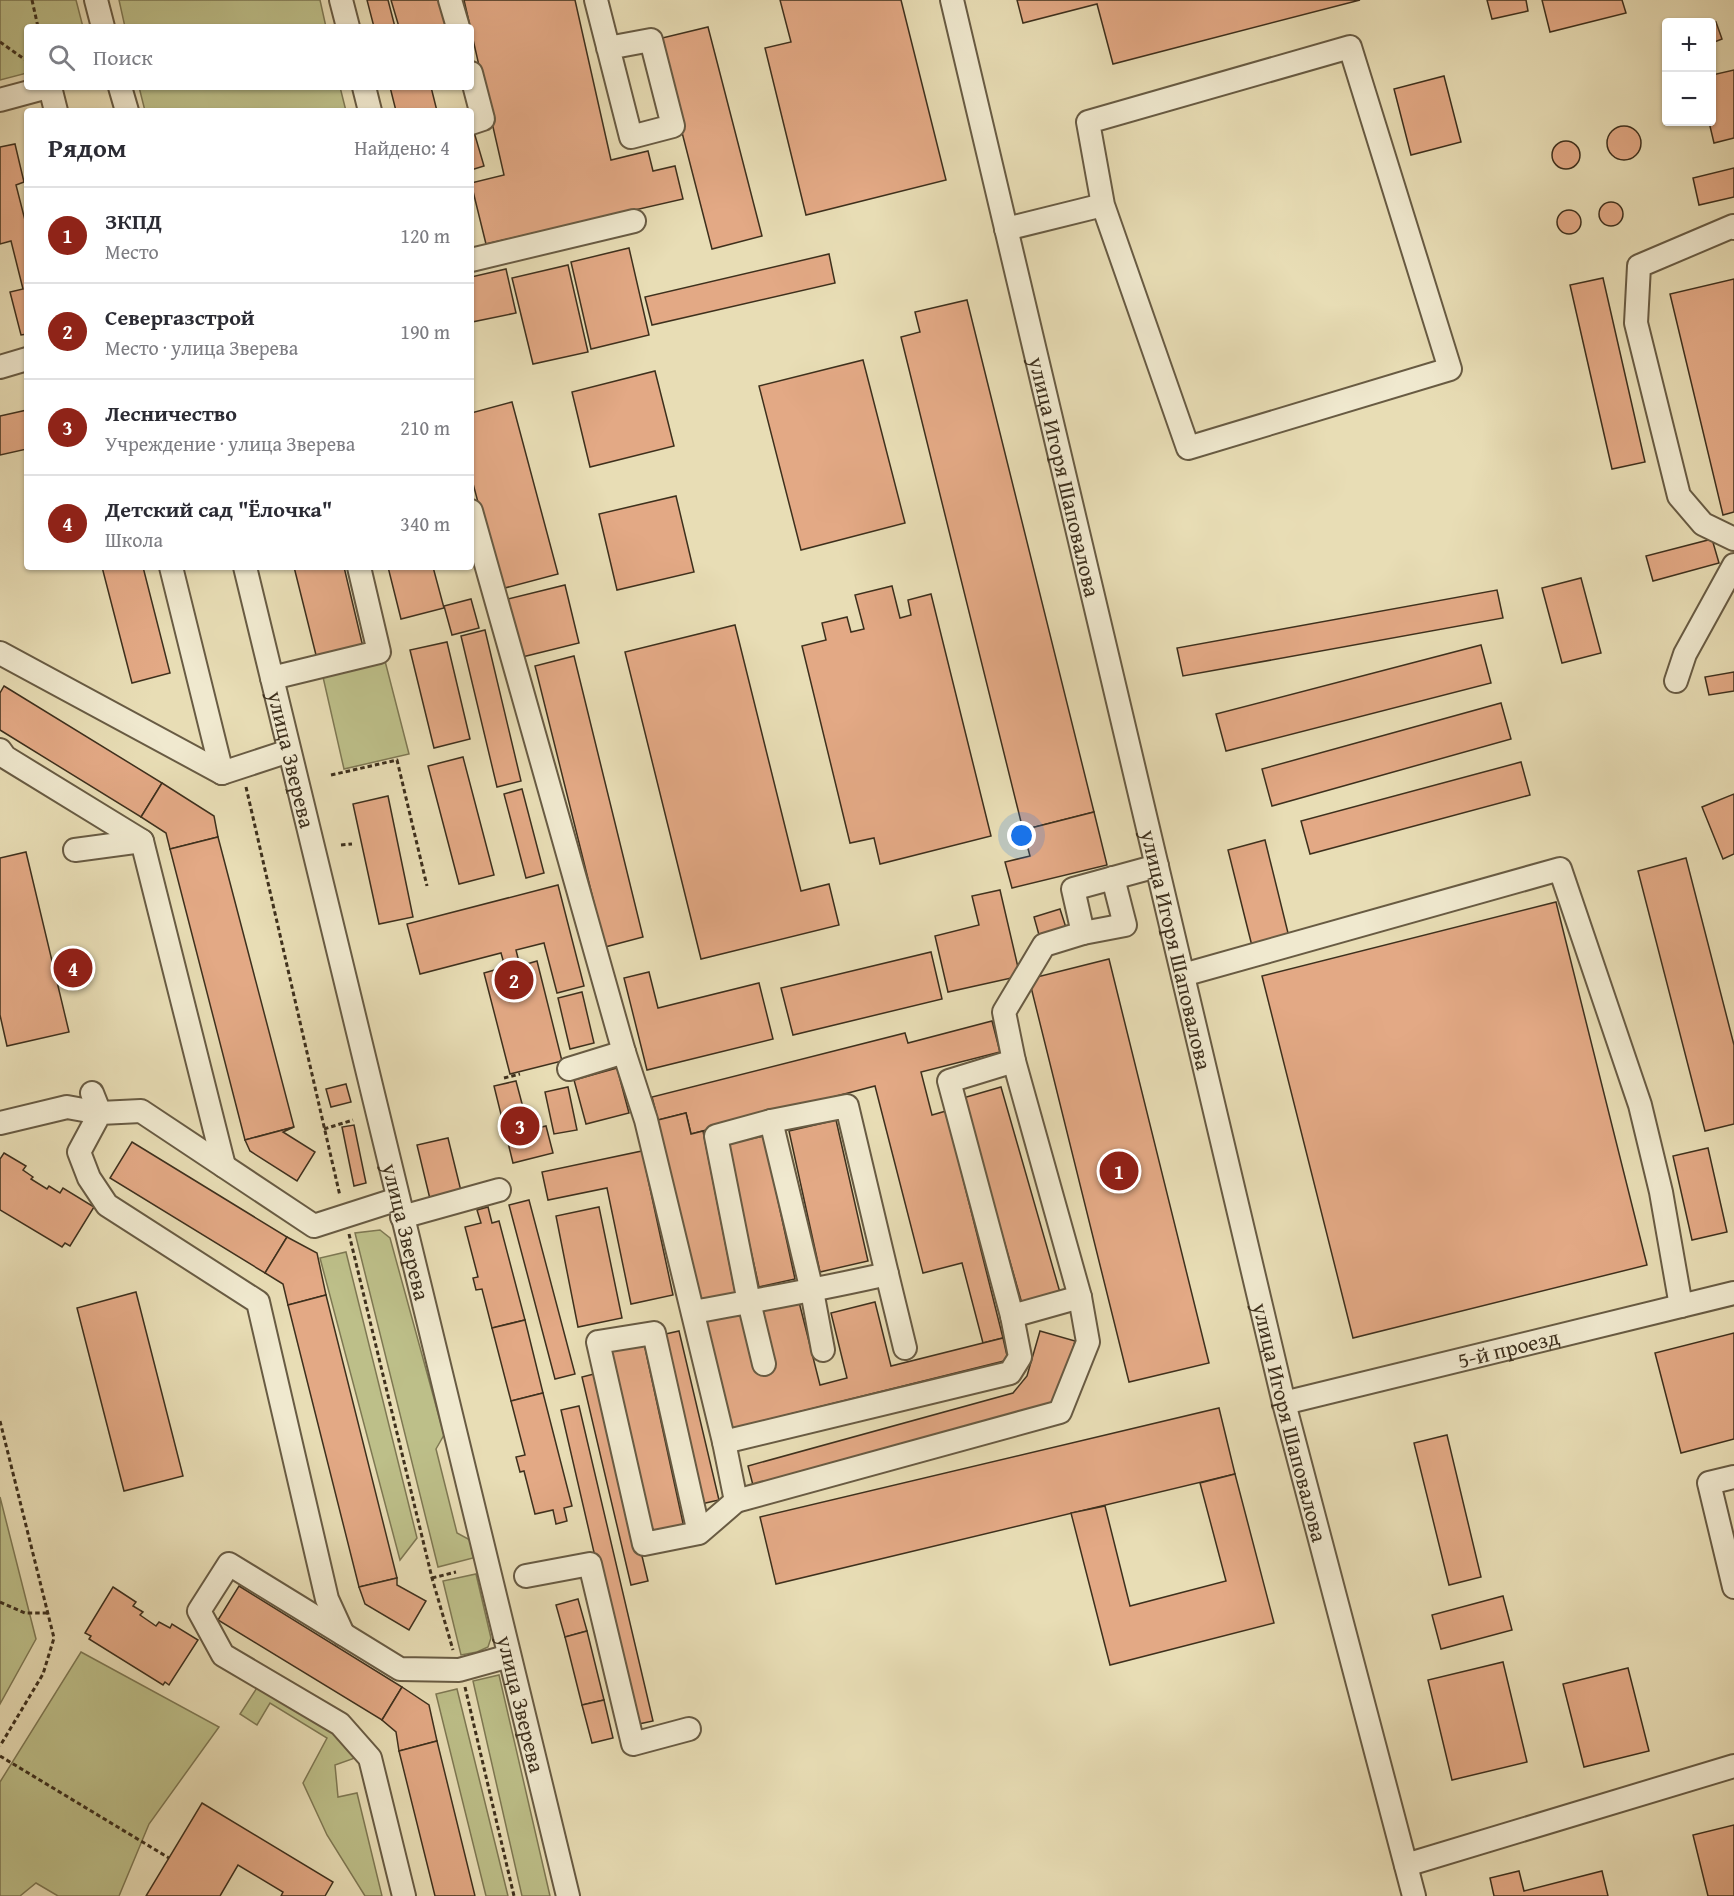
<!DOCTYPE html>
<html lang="ru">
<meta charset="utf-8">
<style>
body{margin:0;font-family:"Gentium Book Plus",serif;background:#f2f2f3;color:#2b2b33}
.controls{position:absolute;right:18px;top:18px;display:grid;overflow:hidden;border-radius:6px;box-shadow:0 2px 4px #0004}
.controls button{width:54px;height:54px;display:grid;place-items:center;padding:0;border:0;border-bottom:2px solid #e1e1e2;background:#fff;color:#2b2b33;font:30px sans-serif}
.you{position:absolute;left:1022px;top:836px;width:21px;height:21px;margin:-15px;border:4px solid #fff;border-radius:50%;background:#1a73e8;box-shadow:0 0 0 9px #1a73e833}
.badge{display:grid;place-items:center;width:39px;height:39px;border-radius:50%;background:#8f2418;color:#fff;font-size:20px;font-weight:700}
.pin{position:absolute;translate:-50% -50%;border:3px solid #fff;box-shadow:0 2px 6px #0006}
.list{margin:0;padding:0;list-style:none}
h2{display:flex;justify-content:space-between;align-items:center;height:78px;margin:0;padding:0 24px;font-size:26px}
h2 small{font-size:20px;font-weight:400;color:#7c7c81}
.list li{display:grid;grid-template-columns:39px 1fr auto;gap:18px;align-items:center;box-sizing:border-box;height:96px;padding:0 24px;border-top:2px solid #e1e1e2}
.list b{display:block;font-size:22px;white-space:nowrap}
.list p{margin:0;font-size:20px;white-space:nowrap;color:#7c7c81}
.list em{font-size:20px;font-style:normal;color:#7c7c81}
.icon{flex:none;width:33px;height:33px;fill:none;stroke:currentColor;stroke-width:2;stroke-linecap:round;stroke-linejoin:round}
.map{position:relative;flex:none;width:1734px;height:1896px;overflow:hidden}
.search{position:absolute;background:#fff;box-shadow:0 2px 4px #0004;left:24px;top:24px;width:450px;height:66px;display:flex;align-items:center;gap:15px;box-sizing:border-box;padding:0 21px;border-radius:6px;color:#7c7c81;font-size:22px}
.panel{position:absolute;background:#fff;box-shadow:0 2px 4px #0004;left:24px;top:108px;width:450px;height:462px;border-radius:6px}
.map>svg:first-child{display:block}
</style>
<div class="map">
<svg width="1734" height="1896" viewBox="0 0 1734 1896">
<rect width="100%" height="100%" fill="#e8ddb5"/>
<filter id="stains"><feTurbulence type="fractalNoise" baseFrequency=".00333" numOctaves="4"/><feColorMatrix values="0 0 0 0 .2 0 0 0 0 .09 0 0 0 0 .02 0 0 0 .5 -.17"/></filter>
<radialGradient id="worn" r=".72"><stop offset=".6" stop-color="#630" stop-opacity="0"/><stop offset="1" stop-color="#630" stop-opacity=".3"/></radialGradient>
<g fill="#bdbf89" stroke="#7e7853" stroke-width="1.5">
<polygon points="0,0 76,0 83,27 27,27 27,73 0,80"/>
<polygon points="119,0 320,0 326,27 125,27"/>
<polygon points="139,87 340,87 346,111 145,111"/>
<polygon points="385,661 409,754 344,769 323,677"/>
<polygon points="380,1230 390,1238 444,1435 436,1449 457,1533 470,1540 473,1558 438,1567 355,1233"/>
<polygon points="346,1252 417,1538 400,1560 320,1258"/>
<polygon points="0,1497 36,1639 0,1704"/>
<polygon points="476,1574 491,1638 488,1647 477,1652 461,1655 443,1581"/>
<polygon points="81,1652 219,1727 149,1824 119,1896 58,1896 36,1883 20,1896 0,1896 0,1782"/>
<polygon points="499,1675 550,1896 522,1896 473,1681"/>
<polygon points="262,1680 321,1715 355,1758 335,1765 338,1797 357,1793 382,1896 365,1896 327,1835 303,1783 327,1738 270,1703 257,1725 240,1714"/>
<polygon points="457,1689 508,1896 486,1896 436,1694"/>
</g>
<g fill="#e3a985" stroke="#3e301d" stroke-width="1.5">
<polygon points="367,0 388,0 395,27 374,27"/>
<polygon points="391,0 440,0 447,27 399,27"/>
<polygon points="464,0 575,0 611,160 648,151 653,171 675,166 683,199 486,244 471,183 504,175"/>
<polygon points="780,0 901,0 946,180 806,215 765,48 791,42"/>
<polygon points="1017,0 1360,0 1113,64 1097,4 1023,23"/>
<polygon points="1487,0 1526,0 1528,11 1492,19"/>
<polygon points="1542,0 1622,0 1626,13 1550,32"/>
<polygon points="1716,22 1722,39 1712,43 1712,23"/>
<polygon points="708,27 762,236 712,249 658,39"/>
<polygon points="1734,70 1734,138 1714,143 1709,122 1712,122 1712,75"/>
<polygon points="1444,76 1461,142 1411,155 1394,89"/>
<polygon points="390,87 431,87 437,111 396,111"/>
<circle cx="1624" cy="143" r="17"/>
<polygon points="474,132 484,166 471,170 471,133"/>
<circle cx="1566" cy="155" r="14"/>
<polygon points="15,144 24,182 16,185 27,228 27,334 21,335 10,292 23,289 11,241 0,244 0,147"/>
<polygon points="1734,168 1734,197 1699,205 1693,178"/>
<circle cx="1611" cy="214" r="12"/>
<circle cx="1569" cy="222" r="12"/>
<polygon points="629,248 649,335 591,349 571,262"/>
<polygon points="829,254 835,283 652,325 645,297"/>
<polygon points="568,265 588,352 533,364 512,278"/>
<polygon points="506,269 516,313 472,322 471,277"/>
<polygon points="1603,278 1645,462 1612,469 1570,285"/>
<polygon points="1734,279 1734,512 1723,515 1670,294"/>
<polygon points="967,300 1094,812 1023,830 901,337 920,332 915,312"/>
<polygon points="863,360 905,523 801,550 759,386"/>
<polygon points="655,371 674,446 590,467 572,392"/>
<polygon points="512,402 558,574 501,589 471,476 471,413"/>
<polygon points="27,410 27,449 0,455 0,416"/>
<polygon points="676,496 694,572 617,590 599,514"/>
<polygon points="1712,539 1719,563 1653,581 1646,556"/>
<polygon points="102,567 143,567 170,673 132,683"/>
<polygon points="294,567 344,567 363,647 317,659"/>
<polygon points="388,567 433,567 444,608 401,619"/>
<polygon points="1581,578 1601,653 1562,663 1542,588"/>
<polygon points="565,585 579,643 514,659 500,601"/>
<polygon points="892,586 900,618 911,615 908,600 931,594 991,836 880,864 874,838 850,843 802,646 826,640 822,623 847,617 851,632 864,629 855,595"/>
<polygon points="1497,590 1503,618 1183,676 1177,648"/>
<polygon points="471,599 479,628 452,635 444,606"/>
<polygon points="735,625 801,891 829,884 839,925 701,959 625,652"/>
<polygon points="485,630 521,781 497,787 461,636"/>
<polygon points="447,642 470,739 434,748 410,650"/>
<polygon points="1481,645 1491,683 1226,751 1216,714"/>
<polygon points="574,656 643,937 605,947 535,666"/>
<polygon points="1734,672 1734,691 1709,695 1705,677"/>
<polygon points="4,686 162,783 141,817 0,730 0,693"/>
<polygon points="1501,703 1511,739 1272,806 1262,769"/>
<polygon points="463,757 494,875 459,884 428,766"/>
<polygon points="1521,762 1530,795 1310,854 1301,821"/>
<polygon points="162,783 214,816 218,837 170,849 166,833 141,817"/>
<polygon points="522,789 544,873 526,878 504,794"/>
<polygon points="1734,794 1734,854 1723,859 1702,807"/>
<polygon points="388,796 413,917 379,924 353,804"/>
<polygon points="1094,812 1107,865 1012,888 1005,862 1030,856 1023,830"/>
<polygon points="218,837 294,1127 245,1140 170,849"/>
<polygon points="1265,840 1289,937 1252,946 1228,850"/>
<polygon points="26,852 69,1032 7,1046 0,1015 0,858"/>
<polygon points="1686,858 1734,1045 1734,1124 1705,1131 1638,871"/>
<polygon points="558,885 584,986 557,993 544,943 516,950 520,966 537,961 562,1061 510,1074 484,973 505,967 501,953 420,974 407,924"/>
<polygon points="1000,890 1020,976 948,992 935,936 979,925 972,896"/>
<polygon points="1556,902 1647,1265 1353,1338 1262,976"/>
<polygon points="1060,909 1068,934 1041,942 1034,917"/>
<polygon points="931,952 942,999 793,1035 781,988"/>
<polygon points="1109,959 1209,1363 1129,1382 1029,979"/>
<polygon points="649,972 658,1008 759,983 773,1039 647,1070 624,978"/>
<polygon points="582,992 594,1043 570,1049 558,998"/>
<polygon points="992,1021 1000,1052 921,1072 932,1115 946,1111 1003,1338 983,1343 962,1263 923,1273 875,1086 691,1134 686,1113 658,1120 652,1097 905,1033 908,1043"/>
<polygon points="617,1068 629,1113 586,1124 574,1080"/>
<polygon points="516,1081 529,1130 546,1126 553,1153 513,1163 494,1086"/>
<polygon points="346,1084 351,1102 331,1107 326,1089"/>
<polygon points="568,1087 577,1130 554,1134 545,1092"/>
<polygon points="1001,1087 1061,1296 1023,1307 963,1098"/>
<polygon points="686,1113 691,1134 703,1131 736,1297 697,1305 658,1120"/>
<polygon points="836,1120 868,1261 820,1272 789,1131"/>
<polygon points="354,1125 366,1183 354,1186 342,1127"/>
<polygon points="294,1127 283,1132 315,1152 297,1181 250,1151 245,1140"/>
<polygon points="764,1136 795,1279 759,1287 727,1144"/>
<polygon points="448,1138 461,1191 430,1199 417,1145"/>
<polygon points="132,1142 287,1237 265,1273 110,1178"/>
<polygon points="1708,1148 1727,1232 1692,1240 1673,1156"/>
<polygon points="642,1151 673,1295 631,1304 607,1188 548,1200 542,1172"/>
<polygon points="4,1153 26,1166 23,1170 33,1177 31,1179 47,1189 49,1186 60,1193 63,1188 94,1207 70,1246 65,1243 62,1247 0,1210 0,1159"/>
<polygon points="529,1200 575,1374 555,1379 509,1205"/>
<polygon points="488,1207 492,1223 499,1221 525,1320 492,1328 482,1289 476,1290 473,1278 478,1277 465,1227 481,1223 477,1210"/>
<polygon points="599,1207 622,1318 578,1327 556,1216"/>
<polygon points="287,1237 317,1253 326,1295 288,1305 283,1284 265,1273"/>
<polygon points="136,1292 183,1476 124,1491 77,1308"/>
<polygon points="326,1295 397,1578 359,1587 288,1305"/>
<polygon points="799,1302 820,1385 847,1378 831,1313 875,1302 891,1366 1003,1338 1008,1360 726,1430 699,1320 747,1308 760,1312"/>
<polygon points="525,1320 543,1393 511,1401 492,1328"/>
<polygon points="679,1331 719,1500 701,1504 661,1335"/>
<polygon points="1040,1331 1075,1341 1060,1395 1050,1412 755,1493 748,1466 1013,1393 1027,1376"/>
<polygon points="1734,1333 1734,1439 1681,1453 1655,1353"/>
<polygon points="644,1343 684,1528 649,1535 609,1350"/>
<polygon points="598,1373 648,1581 631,1585 582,1377"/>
<polygon points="543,1393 572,1506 564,1508 567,1521 556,1524 553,1510 535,1514 524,1471 520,1472 516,1457 525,1455 511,1401"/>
<polygon points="579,1406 653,1721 634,1725 561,1410"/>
<polygon points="1219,1408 1235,1474 776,1584 760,1517"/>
<polygon points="1447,1435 1481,1577 1449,1585 1414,1443"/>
<polygon points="1235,1474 1274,1623 1110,1665 1071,1513 1105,1506 1130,1606 1226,1581 1200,1483"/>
<polygon points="397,1578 397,1585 426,1601 409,1630 365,1604 359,1587"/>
<polygon points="239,1586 402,1687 382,1720 218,1620"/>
<polygon points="113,1587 136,1602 133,1606 143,1612 140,1615 156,1626 159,1622 170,1628 172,1624 198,1640 169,1685 165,1682 163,1685 89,1639 91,1636 85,1633"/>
<polygon points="1503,1596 1512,1630 1441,1649 1432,1615"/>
<polygon points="578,1599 587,1631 565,1637 556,1605"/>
<polygon points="587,1631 604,1700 582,1705 565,1637"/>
<polygon points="1503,1662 1527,1762 1452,1780 1428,1680"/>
<polygon points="1628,1668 1649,1751 1584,1767 1563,1684"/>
<polygon points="402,1687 429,1705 437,1741 399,1751 396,1732 382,1720"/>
<polygon points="604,1700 613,1738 592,1743 582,1705"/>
<polygon points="437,1741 475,1896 435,1896 399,1751"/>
<polygon points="202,1803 333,1882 325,1896 281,1896 283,1892 238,1865 220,1896 146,1896"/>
<polygon points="1734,1825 1734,1896 1708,1896 1693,1835"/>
<polygon points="1519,1871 1524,1891 1602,1871 1608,1896 1494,1896 1490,1878"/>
</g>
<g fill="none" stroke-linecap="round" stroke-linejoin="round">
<g stroke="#685b43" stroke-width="26">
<g id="minor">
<polyline points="96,0 103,27"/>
<polyline points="341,0 348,27"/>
<polyline points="450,0 458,27"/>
<polyline points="596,0 631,137 673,126 651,40 608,48"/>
<path id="s1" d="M 952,0 L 1284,1403 L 1414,1896"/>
<polyline points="471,73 483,119 471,123"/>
<polyline points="50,87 56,111"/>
<polyline points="120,87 127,111"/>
<polyline points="364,87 370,111"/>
<polyline points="0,100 48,87"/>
<polyline points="1734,228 1733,226 1639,266 1636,323 1679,496 1703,524 1734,539"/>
<polyline points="1006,229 1103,205 1088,122 1350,47 1450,369 1188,448 1103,205"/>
<polyline points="471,260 634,221"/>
<polyline points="0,367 27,359"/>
<polyline points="471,511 624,1052 646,1120 724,1442 1010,1373 1020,1357 1012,1316 949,1081 1014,1061 1004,1012 1044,945 1083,933 1073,889 1157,866"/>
<polyline points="171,567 222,773 289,751"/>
<path id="s2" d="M 245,567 L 568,1896"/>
<polyline points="0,653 222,773"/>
<polyline points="272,678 379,652 359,567"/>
<polyline points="1676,681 1685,654 1734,565"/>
<polyline points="0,750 5,757 142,841 224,1166"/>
<polyline points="75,850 142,841"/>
<polyline points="1083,933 1125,925 1113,878"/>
<polyline points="1183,975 1560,869 1640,1105 1661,1192 1681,1306"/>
<polyline points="569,1069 624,1052"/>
<polyline points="771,1121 812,1291 823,1350"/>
<polyline points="0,1123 67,1107 100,1113 92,1093"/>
<polyline points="402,1217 499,1190"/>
<polyline points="887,1274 905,1348"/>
<path d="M 693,1312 C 758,1300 822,1289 887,1274 L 847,1106 L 771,1121 L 716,1136 L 749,1302 L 764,1364"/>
<polyline points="1012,1316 1080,1297"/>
<path id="s3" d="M 1284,1403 L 1734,1293"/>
<polyline points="724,1442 736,1501"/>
<polyline points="1734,1477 1709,1483 1734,1587"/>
<polyline points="699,1533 644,1544 598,1342 654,1333 699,1533 736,1501 1060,1412 1088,1342 1080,1297 1014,1061"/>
<polyline points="526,1576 590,1564 633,1744 689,1729"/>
<polyline points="343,1634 327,1599 258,1302 107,1205 89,1178 79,1152 100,1113 141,1111 314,1226 398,1199"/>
<polyline points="1406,1865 1734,1766"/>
<polyline points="404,1896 370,1758 340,1724 223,1655 199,1611 229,1564 400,1669 459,1670 509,1656"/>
</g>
</g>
<g stroke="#3e301d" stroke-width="3" stroke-dasharray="4.5 3" stroke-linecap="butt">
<polyline points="32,0 38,27"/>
<polyline points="0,42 27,61"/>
<polyline points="331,775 397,760 427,886"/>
<polyline points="246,787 340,1196"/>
<polyline points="341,845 352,844"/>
<polyline points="504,1078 520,1074"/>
<polyline points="324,1129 353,1120"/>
<polyline points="349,1234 432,1578 453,1650"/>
<polyline points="0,1421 54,1638 43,1674 0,1746"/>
<polyline points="432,1578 456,1572"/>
<polyline points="0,1602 25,1613 48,1613"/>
<polyline points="465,1687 514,1896"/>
<polyline points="0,1756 169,1858"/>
</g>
<use href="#minor" stroke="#f0e9cf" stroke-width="22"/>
</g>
<g text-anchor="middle" stroke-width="6" stroke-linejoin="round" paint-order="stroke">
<g font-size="22" fill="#3e301d" stroke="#f0e9cf">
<text dy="8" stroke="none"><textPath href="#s1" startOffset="490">улица Игоря Шаповалова</textPath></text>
<text dy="8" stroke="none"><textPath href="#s2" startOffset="198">улица Зверева</textPath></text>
<text dy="8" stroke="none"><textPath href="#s1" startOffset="976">улица Игоря Шаповалова</textPath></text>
<text dy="8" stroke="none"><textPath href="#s2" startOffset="684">улица Зверева</textPath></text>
<text dy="8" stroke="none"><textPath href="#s3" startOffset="231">5-й проезд</textPath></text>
<text dy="8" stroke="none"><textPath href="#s1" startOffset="1462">улица Игоря Шаповалова</textPath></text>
<text dy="8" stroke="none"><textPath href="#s2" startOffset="1170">улица Зверева</textPath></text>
</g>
</g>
<rect width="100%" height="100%" filter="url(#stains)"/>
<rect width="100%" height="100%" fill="url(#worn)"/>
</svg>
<div class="controls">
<button>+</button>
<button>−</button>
</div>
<div class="you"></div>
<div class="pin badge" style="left:1119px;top:1171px">1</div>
<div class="pin badge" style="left:514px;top:980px">2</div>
<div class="pin badge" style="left:520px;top:1126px">3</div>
<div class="pin badge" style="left:73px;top:968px">4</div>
<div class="search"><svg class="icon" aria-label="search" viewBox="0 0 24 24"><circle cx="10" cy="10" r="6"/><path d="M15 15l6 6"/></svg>Поиск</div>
<section class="panel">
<h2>Рядом<small>Найдено: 4</small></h2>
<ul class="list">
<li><span class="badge">1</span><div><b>ЗКПД</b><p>Место</p></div><em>120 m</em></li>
<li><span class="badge">2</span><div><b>Севергазстрой</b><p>Место · улица Зверева</p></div><em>190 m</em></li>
<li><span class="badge">3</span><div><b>Лесничество</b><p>Учреждение · улица Зверева</p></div><em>210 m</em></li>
<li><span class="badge">4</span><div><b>Детский сад &quot;Ёлочка&quot;</b><p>Школа</p></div><em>340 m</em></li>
</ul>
</section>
</div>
